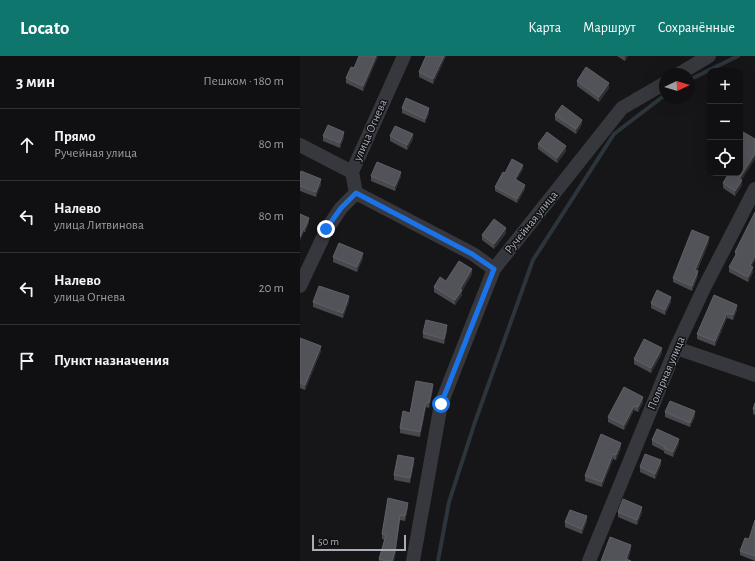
<!DOCTYPE html>
<html lang="ru">
<meta charset="utf-8">
<style>
body{margin:0;font-family:"Alegreya Sans",sans-serif;background:#19191b;color:#f1f3f6}
.controls{position:absolute;right:12px;top:12px;display:grid;overflow:hidden;border-radius:8px;box-shadow:0 4px 16px #0002}
.controls button{width:36px;height:36px;display:grid;place-items:center;padding:0;border:0;border-bottom:1px solid #303032;background:#101012;color:#f1f3f6;font:20px sans-serif}
.compass{position:absolute;left:359px;top:12px;width:36px;height:36px;border-radius:50%;background:#101012;box-shadow:0 4px 16px #0002;rotate:86deg}
.scale{position:absolute;left:12px;bottom:10px;width:94px;box-sizing:border-box;padding-left:4px;border:2px solid #a8adb8;border-top:0;font-size:11px;line-height:14px;white-space:nowrap;color:#a8adb8;-webkit-text-stroke:3px #111113;paint-order:stroke}
.stop{position:absolute;width:12px;height:12px;margin:-9px;border:3px solid #1a73e8;border-radius:50%;background:#fff}
.stop.end{background:#1a73e8;border-color:#fff;box-shadow:0 1px 4px #0008}
.list{margin:0;padding:0;list-style:none}
h2{display:flex;justify-content:space-between;align-items:center;height:52px;margin:0;padding:0 16px;font-size:17px}
h2 small{font-size:13px;font-weight:400;color:#9c9d9f}
.list li{display:grid;grid-template-columns:26px 1fr auto;gap:12px;align-items:center;box-sizing:border-box;height:72px;padding:0 16px;border-top:1px solid #303032}
.list b{display:block;font-size:15px;white-space:nowrap}
.list p{margin:0;font-size:13px;white-space:nowrap;color:#9c9d9f}
.list em{font-size:13px;font-style:normal;color:#9c9d9f}
.icon{flex:none;width:22px;height:22px;fill:none;stroke:currentColor;stroke-width:2;stroke-linecap:round;stroke-linejoin:round}
.map{position:relative;flex:none;width:455px;height:505px;overflow:hidden}
header{display:flex;align-items:center;gap:24px;box-sizing:border-box;height:56px;padding:0 20px;background:#0f766e;color:#fff}
header strong{font-size:19px}
nav{display:flex;gap:22px;margin-inline-start:auto;font-size:14px}
main{display:flex}
aside{flex:1;background:#101012}
.map>svg:first-child{display:block}
</style>
<header>
<strong>Locato</strong>
<nav><a>Карта</a><a>Маршрут</a><a>Сохранённые</a></nav>
</header>
<main>
<aside>
<h2>3 мин<small>Пешком · 180 m</small></h2>
<ul class="list">
<li><svg class="icon" aria-label="ahead" viewBox="0 0 24 24"><path d="M12 20V5M6 11l6-6 6 6"/></svg><div><b>Прямо</b><p>Ручейная улица</p></div><em>80 m</em></li>
<li><svg class="icon" aria-label="left" viewBox="0 0 24 24"><path d="M17 20v-9H6M10 6l-5 5 5 5"/></svg><div><b>Налево</b><p>улица Литвинова</p></div><em>80 m</em></li>
<li><svg class="icon" aria-label="left" viewBox="0 0 24 24"><path d="M17 20v-9H6M10 6l-5 5 5 5"/></svg><div><b>Налево</b><p>улица Огнева</p></div><em>20 m</em></li>
<li><svg class="icon" aria-label="arrive" viewBox="0 0 24 24"><path d="M6 21V4h12l-3 4 3 4H6"/></svg><div><b>Пункт назначения</b></div></li>
</ul>
</aside>
<div class="map">
<svg width="455" height="505" viewBox="0 0 455 505">
<rect width="100%" height="100%" fill="#161618"/>
<g fill="none" stroke-linecap="round" stroke-linejoin="round">
<g stroke="#2c353c" stroke-width="4">
<polyline points="389,24 438,0"/>
<polyline points="138,505 149,446 175,366 233,204 314,78 365,39"/>
</g>
<g stroke="#37383d" stroke-width="14">
<polyline points="379,18 409,0"/>
<polyline points="0,89 52,116"/>
<polyline points="56,137 173,198 194,213"/>
<polyline points="0,230 27,173 41,152 56,137 52,116 104,0"/>
<polyline points="376,292 455,319"/>
<polyline points="113,505 141,348 194,213 322,52 365,27"/>
<polyline points="289,505 376,292 404,232 455,133"/>
</g>
</g>
<g fill="#47494d">
<polygon points="78,0 63,35 46,27 46,22 54,12"/>
<polygon points="126,0 146,0 133,28 119,21 119,16"/>
<polygon points="317,0 328,0 325,5"/>
<polygon points="277,25 309,32 299,46 277,30"/>
<polygon points="102,52 129,57 125,67 102,57"/>
<polygon points="255,59 282,68 276,78 255,64"/>
<polygon points="23,80 44,81 40,92 23,85"/>
<polygon points="90,80 113,83 107,94 90,85"/>
<polygon points="238,88 266,95 257,107 238,93"/>
<polygon points="223,113 216,124 225,133 217,147 195,135 195,131 205,117"/>
<polygon points="440,117 442,129 435,140 423,132 423,127"/>
<polygon points="0,119 21,128 16,141 0,135"/>
<polygon points="71,120 101,120 95,135 71,125"/>
<polygon points="455,156 452,211 453,216 448,226 429,216 429,211 435,200 435,196"/>
<polygon points="0,158 9,166 5,176 4,176"/>
<polygon points="206,177 194,193 182,184 182,179"/>
<polygon points="409,186 397,215 398,220 392,235 373,226 373,222"/>
<polygon points="33,201 63,202 57,216 33,206"/>
<polygon points="172,218 162,235 162,239 155,249 134,236 134,231 146,225"/>
<polygon points="49,245 43,262 13,251 13,246"/>
<polygon points="371,246 365,259 351,252 351,247"/>
<polygon points="437,249 437,254 433,264 427,262 415,290 397,283 397,278"/>
<polygon points="147,274 144,288 123,282 123,277"/>
<polygon points="0,282 21,295 5,334 0,332"/>
<polygon points="362,297 351,317 334,308 334,303"/>
<polygon points="133,333 129,352 126,351 120,381 100,377 100,372 110,357"/>
<polygon points="343,346 338,356 334,354 324,374 308,366 308,361"/>
<polygon points="455,347 455,359 453,358 453,353"/>
<polygon points="365,356 395,360 390,371 365,361"/>
<polygon points="352,384 379,387 373,401 364,397 364,395 352,389"/>
<polygon points="321,392 316,404 313,403 302,431 285,425 285,420"/>
<polygon points="114,407 110,427 94,424 94,419"/>
<polygon points="361,409 355,423 340,416 340,411"/>
<polygon points="108,451 105,465 100,464 95,500 94,505 79,505 79,503 85,484 82,483 82,478"/>
<polygon points="318,456 342,456 337,469 318,461"/>
<polygon points="455,464 455,505 440,499 440,495 449,483"/>
<polygon points="287,465 282,478 265,471 265,466"/>
</g>
<g fill="#2f3033">
<polygon points="76,0 78,0 63,35 63,30"/>
<polygon points="144,0 146,0 133,28 133,23"/>
<polygon points="325,0 328,0 325,5"/>
<polygon points="309,27 309,32 299,46 299,41"/>
<polygon points="129,52 129,57 125,67 125,63"/>
<polygon points="282,64 282,68 276,78 276,73"/>
<polygon points="44,76 44,81 40,92 40,87"/>
<polygon points="113,78 113,83 107,94 107,89"/>
<polygon points="266,90 266,95 257,107 257,102"/>
<polygon points="455,98 455,103 439,128 439,123"/>
<polygon points="223,109 223,113 215,127 215,123"/>
<polygon points="101,116 101,120 95,135 95,130"/>
<polygon points="21,123 21,128 16,141 16,136"/>
<polygon points="442,124 442,129 435,140 435,135"/>
<polygon points="225,129 225,133 217,147 217,143"/>
<polygon points="9,162 9,166 5,176 5,172"/>
<polygon points="4,172 4,176 0,185 0,181"/>
<polygon points="206,172 206,177 194,193 194,188"/>
<polygon points="409,181 409,186 395,219 395,214"/>
<polygon points="63,197 63,202 57,216 57,211"/>
<polygon points="455,200 455,205 450,214 450,210"/>
<polygon points="453,211 453,216 448,226 448,221"/>
<polygon points="172,213 172,218 162,235 162,239 155,249 155,244 160,233"/>
<polygon points="398,215 398,220 392,235 392,230"/>
<polygon points="49,240 49,245 43,262 43,257"/>
<polygon points="371,241 371,246 365,259 365,254"/>
<polygon points="437,249 437,254 433,264 433,259"/>
<polygon points="427,257 427,262 415,290 415,285"/>
<polygon points="147,269 147,274 144,288 144,283"/>
<polygon points="21,290 21,295 5,334 5,329"/>
<polygon points="362,292 362,297 351,317 351,312"/>
<polygon points="133,328 133,333 129,352 129,347"/>
<polygon points="343,341 343,346 338,356 338,351"/>
<polygon points="126,346 126,351 120,381 120,376"/>
<polygon points="334,350 334,354 324,374 324,369"/>
<polygon points="395,355 395,360 390,371 390,367"/>
<polygon points="379,383 379,387 373,401 373,396"/>
<polygon points="321,387 321,392 316,404 316,399"/>
<polygon points="313,398 313,403 302,431 302,426"/>
<polygon points="114,402 114,407 110,427 110,422"/>
<polygon points="361,404 361,409 355,423 355,418"/>
<polygon points="108,447 108,451 105,465 105,460"/>
<polygon points="342,451 342,456 337,469 337,464"/>
<polygon points="100,459 100,464 95,500 94,505 92,505"/>
<polygon points="287,460 287,465 282,478 282,473"/>
<polygon points="331,489 331,494 328,505 326,503"/>
</g>
<g fill="#525359" stroke="#5f6168">
<polygon points="59,0 76,0 63,30 46,22 51,11 54,12"/>
<polygon points="126,0 144,0 133,23 119,16"/>
<polygon points="286,11 309,27 299,41 277,25"/>
<polygon points="106,42 129,52 125,63 102,52"/>
<polygon points="262,49 282,64 276,73 255,59"/>
<polygon points="28,69 44,76 40,87 23,80"/>
<polygon points="95,70 113,78 107,89 90,80"/>
<polygon points="247,76 266,90 257,102 238,88"/>
<polygon points="443,76 455,83 455,98 439,123 442,124 435,135 423,127 429,117 440,117 440,80"/>
<polygon points="212,103 223,109 215,123 225,129 217,143 195,131 203,116 205,117"/>
<polygon points="77,106 101,116 95,130 71,120"/>
<polygon points="1,115 21,123 16,136 0,130 0,119"/>
<polygon points="455,156 455,200 450,210 453,211 448,221 429,211 437,197 435,196"/>
<polygon points="0,158 9,162 5,172 4,172 0,181"/>
<polygon points="194,163 206,172 194,188 182,179"/>
<polygon points="392,174 409,181 395,214 398,215 392,230 373,222"/>
<polygon points="39,187 63,197 57,211 33,201"/>
<polygon points="159,205 172,213 160,233 162,234 155,244 134,231 140,221 146,225"/>
<polygon points="19,230 49,240 43,257 13,246"/>
<polygon points="357,234 371,241 365,254 351,247"/>
<polygon points="414,239 437,249 433,259 427,257 415,285 397,278"/>
<polygon points="126,264 147,269 144,283 123,277"/>
<polygon points="0,282 21,290 5,329 0,327"/>
<polygon points="344,283 362,292 351,312 334,303"/>
<polygon points="116,325 133,328 129,347 126,346 120,376 100,372 103,355 110,357"/>
<polygon points="324,331 343,341 338,351 334,350 324,369 308,361"/>
<polygon points="370,345 395,355 390,367 365,356"/>
<polygon points="455,347 455,354 453,353"/>
<polygon points="357,373 379,383 373,396 364,392 365,391 352,384"/>
<polygon points="301,378 321,387 316,399 313,398 302,426 285,420"/>
<polygon points="345,398 361,404 355,418 340,411"/>
<polygon points="98,399 114,402 110,422 94,419"/>
<polygon points="88,442 108,447 105,460 100,459 95,495 92,505 86,505 79,503 86,479 82,478"/>
<polygon points="323,443 342,451 337,464 318,456"/>
<polygon points="270,454 287,460 282,473 265,466"/>
<polygon points="455,464 455,500 440,495 445,482 449,483"/>
<polygon points="310,481 331,489 326,503 331,505 301,505"/>
</g>
<g fill="none" stroke-linecap="round" stroke-linejoin="round">
<polyline stroke="#1a73e8" stroke-width="5" points="26,173 41,152 56,137 172,198 194,213 141,348"/>
</g>
<g text-anchor="middle" stroke-width="3" stroke-linejoin="round" paint-order="stroke">
<g font-size="12" fill="#a8adb8" stroke="#111113">
<text transform="translate(70 74) rotate(-66)" y="4">улица Огнева</text>
<text transform="translate(231 166) rotate(-51)" y="4">Ручейная улица</text>
<text transform="translate(366 317) rotate(-67)" y="4">Полярная улица</text>
</g>
</g>
</svg>
<div class="controls">
<button>+</button>
<button>−</button>
<button><svg class="icon" aria-label="locate" viewBox="0 0 24 24"><circle cx="12" cy="12" r="6"/><path d="M12 2v4M12 18v4M2 12h4M18 12h4"/></svg></button>
</div>
<svg class="compass" viewBox="-18 -18 36 36"><path d="M0-13l5 13h-10z" fill="#e53935"/><path d="M0 13l5-13h-10z" fill="#9c9d9f"/></svg>
<div class="scale">50 m</div>
<div class="stop" style="left:141px;top:348px"></div>
<div class="stop end" style="left:26px;top:173px"></div>
</div>
</main>
